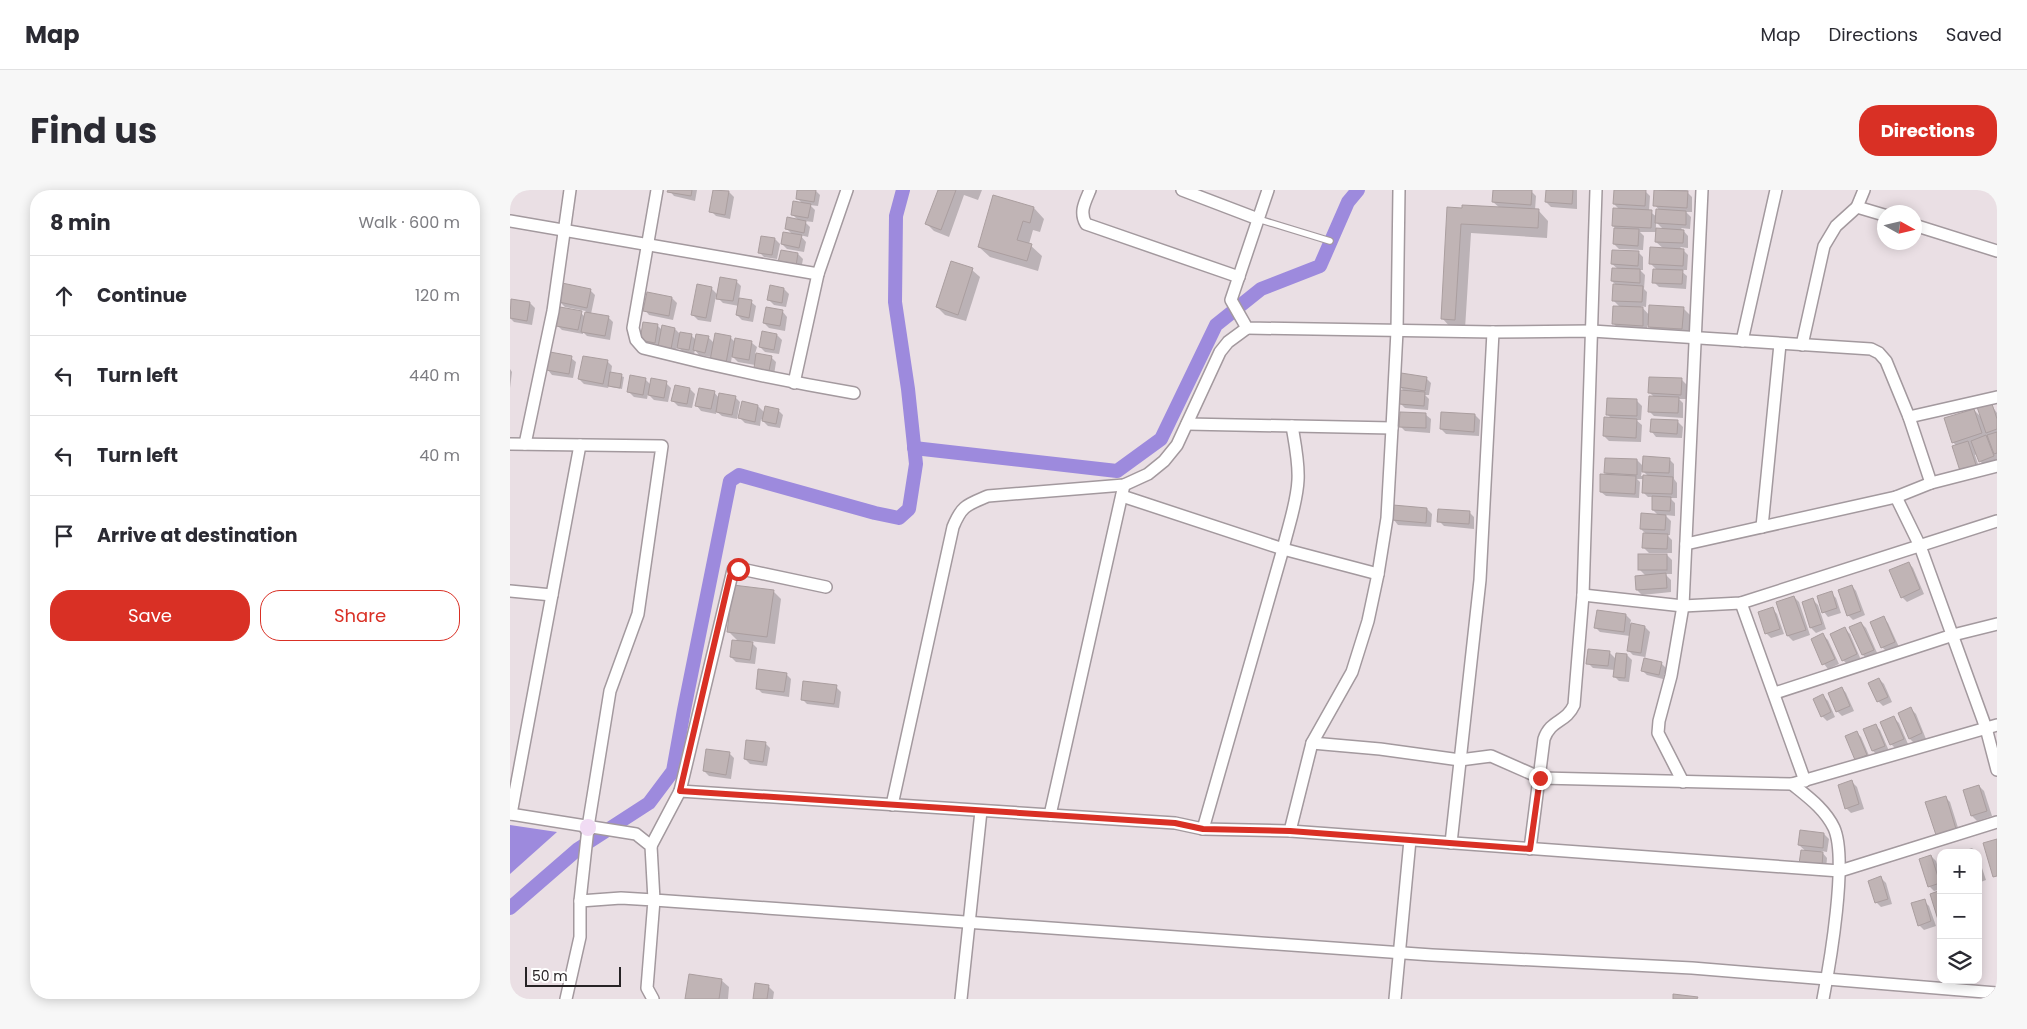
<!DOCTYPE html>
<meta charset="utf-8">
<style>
body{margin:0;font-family:Poppins,sans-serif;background:#f7f7f7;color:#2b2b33}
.controls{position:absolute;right:15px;bottom:15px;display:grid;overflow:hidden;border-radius:10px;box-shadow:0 2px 12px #0003}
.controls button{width:45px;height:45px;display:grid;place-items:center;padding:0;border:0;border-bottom:1px solid #e1e1e2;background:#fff;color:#2b2b33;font:25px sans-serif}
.compass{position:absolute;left:1367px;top:15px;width:45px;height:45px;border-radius:50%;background:#fff;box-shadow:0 2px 12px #0003;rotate:98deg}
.scale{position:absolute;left:15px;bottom:12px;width:96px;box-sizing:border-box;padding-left:5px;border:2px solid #272325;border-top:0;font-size:14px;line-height:18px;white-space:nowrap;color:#272325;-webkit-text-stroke:4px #fff;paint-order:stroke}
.stop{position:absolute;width:15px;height:15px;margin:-11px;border:4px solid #d93025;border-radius:50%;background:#fff}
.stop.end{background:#d93025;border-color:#fff;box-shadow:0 1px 5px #0008}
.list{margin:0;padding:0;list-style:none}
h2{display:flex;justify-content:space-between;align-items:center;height:65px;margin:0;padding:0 20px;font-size:21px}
h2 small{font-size:16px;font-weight:400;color:#7c7c81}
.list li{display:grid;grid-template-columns:32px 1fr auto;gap:15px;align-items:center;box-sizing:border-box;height:80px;padding:0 20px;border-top:1px solid #e1e1e2}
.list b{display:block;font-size:19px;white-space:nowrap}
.list em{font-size:16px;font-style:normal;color:#7c7c81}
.actions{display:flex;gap:10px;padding:15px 20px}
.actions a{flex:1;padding:11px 0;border:1px solid #d93025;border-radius:20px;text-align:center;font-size:18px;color:#d93025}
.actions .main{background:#d93025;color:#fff}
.icon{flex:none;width:28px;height:28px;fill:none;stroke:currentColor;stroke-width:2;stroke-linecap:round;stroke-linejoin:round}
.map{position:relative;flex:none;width:1487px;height:809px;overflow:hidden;border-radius:20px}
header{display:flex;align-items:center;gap:30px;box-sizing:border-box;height:70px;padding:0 25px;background:#fff;border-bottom:1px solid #e1e1e2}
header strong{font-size:24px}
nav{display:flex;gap:28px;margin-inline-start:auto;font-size:18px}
.intro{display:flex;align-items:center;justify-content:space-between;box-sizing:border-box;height:120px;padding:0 30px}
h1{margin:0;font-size:35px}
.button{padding:12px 22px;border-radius:20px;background:#d93025;color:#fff;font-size:18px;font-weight:700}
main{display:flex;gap:30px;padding:0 30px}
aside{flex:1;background:#fff;border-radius:20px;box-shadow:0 2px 12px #0003}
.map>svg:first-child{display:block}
</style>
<header>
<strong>Map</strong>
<nav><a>Map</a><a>Directions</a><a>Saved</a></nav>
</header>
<div class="intro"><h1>Find us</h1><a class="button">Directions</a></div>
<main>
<aside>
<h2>8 min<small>Walk · 600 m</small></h2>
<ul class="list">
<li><svg class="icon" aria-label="ahead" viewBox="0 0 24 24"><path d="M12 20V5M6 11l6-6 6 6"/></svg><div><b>Continue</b></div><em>120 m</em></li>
<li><svg class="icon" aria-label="left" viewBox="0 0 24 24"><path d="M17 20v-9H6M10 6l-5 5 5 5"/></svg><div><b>Turn left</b></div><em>440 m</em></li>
<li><svg class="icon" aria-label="left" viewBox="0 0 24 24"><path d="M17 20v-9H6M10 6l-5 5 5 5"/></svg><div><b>Turn left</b></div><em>40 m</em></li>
<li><svg class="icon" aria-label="arrive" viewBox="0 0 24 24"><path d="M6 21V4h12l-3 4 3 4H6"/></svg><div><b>Arrive at destination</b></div></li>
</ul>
<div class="actions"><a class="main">Save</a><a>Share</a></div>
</aside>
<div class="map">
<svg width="1487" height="809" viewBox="0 0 1487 809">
<rect width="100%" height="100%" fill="#eadfe4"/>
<polygon fill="#9d8add" points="0,635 47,642 0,684"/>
<g fill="#0003" fill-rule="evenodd">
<polygon points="159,0 187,0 185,11 164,6"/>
<polygon points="205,0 219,2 224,7 220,29 206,26 201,21"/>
<polygon points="289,0 305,0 310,5 308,16 300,15 305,20 303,32 294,31 300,37 298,47 290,45 296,52 294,62 277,59 272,54 283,45 277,39 288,30 282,24 292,13 287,8"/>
<polygon points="429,0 472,0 468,10 454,5 439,47 424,41 417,34"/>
<polygon points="984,0 1021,1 1026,6 1025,20 1028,20 1038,31 1037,48 961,43 955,139 942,139 932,128 953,19 990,18 983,12"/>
<polygon points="1037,0 1067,0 1067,19 1041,17 1036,12"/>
<path d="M 1105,0 L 1135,1 L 1140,6 L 1139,21 L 1147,27 L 1150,21 L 1145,15 L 1149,0 L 1180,0 L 1176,1 L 1182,7 L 1182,22 L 1176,22 L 1181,27 L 1180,39 L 1171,38 L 1178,46 L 1178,58 L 1170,57 L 1178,65 L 1177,80 L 1170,80 L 1177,86 L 1176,99 L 1149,97 L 1144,92 L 1147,80 L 1141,74 L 1154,59 L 1146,52 L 1147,42 L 1130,42 L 1134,46 L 1133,60 L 1109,59 L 1104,54 L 1105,38 L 1103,36 L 1110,20 L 1104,14 ZM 1146,32 L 1154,40 L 1146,40 Z"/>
<polygon points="524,18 534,29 530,42 523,40 519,54 532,66 528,81 480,67 469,57"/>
<polygon points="265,49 270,54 267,69 254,67 249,62"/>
<polygon points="1128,62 1133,67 1133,80 1130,80 1135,85 1134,99 1137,102 1136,117 1131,116 1140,126 1173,118 1181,126 1180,146 1147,144 1137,135 1137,140 1109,139 1104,134 1110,117 1103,110 1107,96 1102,91 1108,79 1102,74"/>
<polygon points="288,64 293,69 291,80 275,77"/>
<polygon points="462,80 470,87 456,131 435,125 427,117"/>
<polygon points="226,91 231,96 229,109 241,112 246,116 243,132 232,130 227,125 229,116 213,113 206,106 201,132 188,130 183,125 201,98 208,105"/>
<polygon points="274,99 279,104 276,117 264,115 259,110"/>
<polygon points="80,100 85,105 81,124 98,127 103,132 100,150 77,146 73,142 73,144 52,140 47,135 71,123 75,127 76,121 55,117 50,112"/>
<polygon points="162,108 167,113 163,130 139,125 135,120"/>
<polygon points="2,110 20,113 25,118 22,135 4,132 0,128"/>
<polygon points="273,122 277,127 275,141 259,138 254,133"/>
<polygon points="147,135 152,140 165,139 171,145 181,145 186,150 198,147 204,153 220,147 226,153 242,153 247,157 245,164 261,167 266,172 264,185 250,182 245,178 245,175 228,172 222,166 220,178 201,167 189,165 185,160 184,164 173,162 167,156 166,164 136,154 131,149"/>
<polygon points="267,145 272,150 269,164 255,162 250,157"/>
<polygon points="61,168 66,172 63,188 42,185 38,180"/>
<polygon points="97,171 102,176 101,183 114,187 112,199 101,197 99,195 98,198 74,194 69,189"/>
<polygon points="0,179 2,182 0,198"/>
<polygon points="916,188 921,193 919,205 915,205 919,209 918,220 895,218 890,213 895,202 890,197"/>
<polygon points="135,189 141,195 156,193 161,198 158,212 144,210 138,204 137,209 124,207 119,202"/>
<polygon points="1172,190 1177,195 1176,209 1169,209 1173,213 1173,228 1144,226 1139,221 1144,207 1140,203"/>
<polygon points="180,199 185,204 182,218 168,216 163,211"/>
<polygon points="204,202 209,208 225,207 230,212 227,229 212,226 206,221 206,224 191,221 187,216"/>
<polygon points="1127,211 1132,216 1131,230 1126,230 1132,235 1131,252 1099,251 1094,246 1102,229 1097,224"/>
<polygon points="1480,213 1487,223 1487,271 1475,276 1470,271 1467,264 1465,265 1471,283 1443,252 1464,220 1472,228"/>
<polygon points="248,216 255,223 268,220 273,225 270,238 258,236 251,229 250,236 235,233 230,228"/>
<polygon points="916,225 921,229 920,243 895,241 890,236"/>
<polygon points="965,225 970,230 969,246 936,244 931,239"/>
<polygon points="1168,232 1173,237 1172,248 1146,247 1142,242"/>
<path d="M 1159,269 L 1164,274 L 1164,289 L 1167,293 L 1167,308 L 1160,308 L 1165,313 L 1165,326 L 1155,325 L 1161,331 L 1160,345 L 1157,345 L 1162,350 L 1162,363 L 1139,363 L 1134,358 L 1137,345 L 1131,339 L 1149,326 L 1143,320 L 1144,307 L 1138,307 L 1133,302 L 1134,289 L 1127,289 L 1130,292 L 1129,308 L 1096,306 L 1091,302 L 1099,286 L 1095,283 L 1127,270 L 1134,277 ZM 1132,280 L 1138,286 L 1131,286 Z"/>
<polygon points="917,319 922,324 921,337 888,335 884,330"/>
<polygon points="959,322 964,327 964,339 934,336 929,331"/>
<polygon points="1157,365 1162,370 1162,384 1155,384 1161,390 1161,402 1132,405 1127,400 1136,386 1129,379"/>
<polygon points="1399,373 1403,378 1414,404 1397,412 1392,407"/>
<polygon points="1342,396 1346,401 1355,425 1343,430 1338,425"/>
<polygon points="263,401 271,409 265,454 240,451 247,458 245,474 226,472 221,467 229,452 218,441"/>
<polygon points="1321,403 1326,408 1331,423 1318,427 1314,422"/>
<polygon points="1284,407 1289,412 1300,445 1283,451 1278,446 1267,412"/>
<polygon points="1303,410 1308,415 1316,439 1306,443 1301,438 1293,413"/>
<polygon points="1263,419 1267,424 1274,444 1261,448 1256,443"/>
<polygon points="1116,425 1121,430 1120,434 1135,437 1140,442 1135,469 1151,473 1156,478 1153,489 1137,485 1132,480 1135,467 1123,465 1118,460 1120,446 1090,442 1085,437"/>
<polygon points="1373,428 1378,433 1389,457 1377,462 1372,457"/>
<polygon points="1351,433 1356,438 1368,465 1358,470 1353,465"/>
<polygon points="1335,439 1340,444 1351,470 1338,475 1333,470"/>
<polygon points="1313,445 1318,450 1329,474 1318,479 1314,474"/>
<polygon points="1099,462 1106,469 1117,465 1122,470 1119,492 1109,491 1104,486 1105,480 1083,478 1078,473"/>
<polygon points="276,484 281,489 279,507 252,503 247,498"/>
<polygon points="1369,489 1374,494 1382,512 1373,516 1368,511"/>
<polygon points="326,497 331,502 329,518 297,514 292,509"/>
<polygon points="1332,498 1336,503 1344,521 1332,526 1327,521 1319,503"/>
<polygon points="1313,506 1318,511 1325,527 1317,531 1312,526"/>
<polygon points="1401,519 1406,524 1416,549 1405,554 1400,549 1390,524"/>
<polygon points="1384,528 1389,533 1398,554 1386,559 1381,554"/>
<polygon points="1365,535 1370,540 1379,561 1368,566 1363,561 1354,540"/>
<polygon points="1346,542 1351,547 1361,570 1351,574 1346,569"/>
<polygon points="255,553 260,558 257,576 240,574 235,569"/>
<polygon points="219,563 224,568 221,589 199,586 194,581"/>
<polygon points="1342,592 1347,597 1354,619 1341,623 1336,618"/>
<polygon points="1469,596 1474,601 1482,626 1467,631 1462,626"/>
<polygon points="1435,607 1440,612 1450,644 1432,649 1427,645"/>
<polygon points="1314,644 1319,649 1317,662 1311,661 1317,668 1316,680 1289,655"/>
<polygon points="1462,658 1467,663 1454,663 1453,661"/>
<polygon points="1421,666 1426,671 1431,687 1431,699 1424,701 1419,696"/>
<polygon points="1468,666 1476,690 1468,693"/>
<polygon points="1371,688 1376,693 1382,714 1371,717 1366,712"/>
<polygon points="1414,711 1419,716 1426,736 1414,740 1409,735"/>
<polygon points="211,790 219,797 218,809 176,809"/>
<polygon points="259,797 264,802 263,809 244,809"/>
</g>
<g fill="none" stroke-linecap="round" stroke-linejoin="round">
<g stroke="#9d8add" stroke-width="14">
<polyline points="404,258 607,281 651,249 706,135 751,99 810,76 838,12 848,0"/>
<polyline points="0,718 68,659 139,613 163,581 174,520 220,291 229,285 365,323 389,328 399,319 406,274 398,199 385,112 386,26 393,0"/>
</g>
</g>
<g fill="#c0b4b5" stroke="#aa9e9f">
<polygon points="158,0 182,0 181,6 157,2"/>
<polygon points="203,0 219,1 215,25 199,22"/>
<polygon points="287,0 306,0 304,12 286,9"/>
<polygon points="428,0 446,0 431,40 415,34"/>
<polygon points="983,0 1022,0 1021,15 982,12"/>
<polygon points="1036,0 1063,0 1062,14 1035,12"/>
<polygon points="1104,0 1136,0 1135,16 1103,14"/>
<polygon points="1144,0 1178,1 1177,18 1143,16"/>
<polygon points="483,5 524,17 520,33 513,31 507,50 522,54 517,71 468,57"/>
<polygon points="283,11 301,14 298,28 281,25"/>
<polygon points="952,15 1029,19 1028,38 951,34 945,130 931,129 937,17 952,18"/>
<polygon points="1103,18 1142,20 1141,38 1102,36"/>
<polygon points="1146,19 1176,21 1176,35 1145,33"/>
<polygon points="277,27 296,31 294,43 275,39"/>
<polygon points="1104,38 1129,39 1128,56 1103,54"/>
<polygon points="1146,38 1174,40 1173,53 1145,52"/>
<polygon points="273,42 292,45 289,58 271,54"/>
<polygon points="251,46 265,48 262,65 248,63"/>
<polygon points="1140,57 1174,59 1173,76 1139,74"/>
<polygon points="271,60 288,63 286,76 268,72"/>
<polygon points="1102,60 1129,61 1128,76 1101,74"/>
<polygon points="441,71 463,78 448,125 426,117"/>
<polygon points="1102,78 1130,79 1130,93 1101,91"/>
<polygon points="1143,79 1173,80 1172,94 1142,93"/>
<polygon points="210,87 227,90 223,111 206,109"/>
<polygon points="52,93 81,99 77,118 49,112"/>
<polygon points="187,94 202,97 196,128 181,125"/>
<polygon points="1103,94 1133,96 1132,112 1102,111"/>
<polygon points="260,95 274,98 272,113 257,110"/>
<polygon points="137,102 162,107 159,126 133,121"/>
<polygon points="229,108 242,110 239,128 226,125"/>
<polygon points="1,109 20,112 17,131 0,128"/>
<polygon points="1139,115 1174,117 1172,139 1138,137"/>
<polygon points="1103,116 1133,117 1133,136 1102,134"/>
<polygon points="50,117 72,121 68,140 46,136"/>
<polygon points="256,117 273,120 270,136 253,133"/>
<polygon points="75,122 99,126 95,146 71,142"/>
<polygon points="133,132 148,134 145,153 130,150"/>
<polygon points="152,135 165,138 161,159 148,157"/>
<polygon points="252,141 267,144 264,160 249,157"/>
<polygon points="170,142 182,144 179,160 167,158"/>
<polygon points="205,143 221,146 216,173 200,171"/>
<polygon points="186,144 199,146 195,163 183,160"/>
<polygon points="225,148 242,151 239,170 222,167"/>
<polygon points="40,162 62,166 59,184 36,180"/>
<polygon points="246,163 262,166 259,181 244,178"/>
<polygon points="73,166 98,170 93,194 68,189"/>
<polygon points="100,182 112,184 110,198 98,196"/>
<polygon points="891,183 917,187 915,201 889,197"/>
<polygon points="120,185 136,188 133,205 117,202"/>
<polygon points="1139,187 1172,188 1171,205 1138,203"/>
<polygon points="141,188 157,191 154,208 138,205"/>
<polygon points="165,195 180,198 177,214 161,211"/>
<polygon points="189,198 205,201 201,219 185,216"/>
<polygon points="890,200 915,202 914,216 889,214"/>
<polygon points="209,203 226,206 222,225 206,222"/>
<polygon points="1139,206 1169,207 1168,223 1138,222"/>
<polygon points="1097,208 1127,209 1127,226 1096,225"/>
<polygon points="232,211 248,215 245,232 228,228"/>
<polygon points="1481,211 1487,229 1487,239 1476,243 1467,217"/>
<polygon points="255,216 269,219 266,234 252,231"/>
<polygon points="1464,219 1472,243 1442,253 1434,228"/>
<polygon points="890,222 916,223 916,238 889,237"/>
<polygon points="931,222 965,224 964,242 930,239"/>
<polygon points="1094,227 1127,229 1126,248 1093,246"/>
<polygon points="1141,229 1168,230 1167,244 1140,242"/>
<polygon points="1487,242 1487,263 1484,264 1477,245"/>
<polygon points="1476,245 1484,266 1469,272 1461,251"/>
<polygon points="1458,251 1467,278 1451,284 1442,256"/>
<polygon points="1133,266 1160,268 1159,283 1132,282"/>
<polygon points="1095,268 1127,269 1127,285 1094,283"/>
<polygon points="1090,284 1126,286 1125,304 1090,302"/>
<polygon points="1133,285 1163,287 1162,304 1132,303"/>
<polygon points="1142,306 1161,307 1160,321 1142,320"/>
<polygon points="883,315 917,318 916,333 882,330"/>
<polygon points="928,319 960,321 959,334 927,332"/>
<polygon points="1131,323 1156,325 1155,340 1130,339"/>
<polygon points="1133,343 1158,344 1157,359 1132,358"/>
<rect x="1128" y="364" width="29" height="16"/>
<polygon points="1399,372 1410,399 1391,408 1379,380"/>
<polygon points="1156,383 1157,398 1126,400 1125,386"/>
<polygon points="223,395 264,400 257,447 217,442"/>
<polygon points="1342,395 1351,421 1337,426 1328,400"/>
<polygon points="1322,401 1327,418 1312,423 1307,406"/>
<polygon points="1284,406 1296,440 1277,446 1266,412"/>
<polygon points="1303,408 1312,434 1300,438 1292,412"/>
<polygon points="1263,417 1270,439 1255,444 1248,422"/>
<polygon points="1087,420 1116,424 1114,442 1084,438"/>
<polygon points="1374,426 1385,452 1371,458 1360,432"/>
<polygon points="1351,432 1364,460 1352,465 1339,437"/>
<polygon points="1121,433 1135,436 1131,463 1117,461"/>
<polygon points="1335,437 1347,464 1332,471 1320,444"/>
<polygon points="1313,443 1325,469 1312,475 1301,449"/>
<polygon points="222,450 243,452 240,470 220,467"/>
<polygon points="1078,459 1100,461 1098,476 1076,474"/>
<polygon points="1106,463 1117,464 1115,488 1103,487"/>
<polygon points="1134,468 1152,472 1149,485 1131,481"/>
<polygon points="248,479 277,483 274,502 246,499"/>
<polygon points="1369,488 1378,507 1367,512 1358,493"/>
<polygon points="293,491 327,495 324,514 291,510"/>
<polygon points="1332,497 1340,516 1326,522 1318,503"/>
<polygon points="1313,504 1321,522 1311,527 1303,509"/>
<polygon points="1401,517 1412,543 1399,549 1388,523"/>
<polygon points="1384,526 1394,549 1380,555 1370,532"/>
<polygon points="1366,534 1375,556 1362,561 1353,539"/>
<polygon points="1347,541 1357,565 1345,570 1335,546"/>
<polygon points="236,550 256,552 253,572 234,569"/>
<polygon points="196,559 220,562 216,585 193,581"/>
<polygon points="1342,590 1349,614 1335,619 1328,595"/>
<polygon points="1469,595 1477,621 1461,626 1453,600"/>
<polygon points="1436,606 1446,639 1426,645 1415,612"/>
<polygon points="1290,640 1314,643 1313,658 1288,655"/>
<polygon points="1487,649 1487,686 1483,687 1473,653"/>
<polygon points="1291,660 1313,662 1312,676 1289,674"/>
<polygon points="1421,665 1430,693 1418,697 1409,669"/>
<polygon points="1371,686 1378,709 1365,713 1358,691"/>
<polygon points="1431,700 1431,732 1429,733 1420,704"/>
<polygon points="1415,709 1421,731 1408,736 1401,713"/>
<polygon points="179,784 212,789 209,809 175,809"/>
<polygon points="245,793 259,795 257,809 243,809"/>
<polygon points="1163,804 1188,807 1187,809 1163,809"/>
</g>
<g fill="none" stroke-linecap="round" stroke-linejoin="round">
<g stroke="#a3999e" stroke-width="8">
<polyline id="lane" points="748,29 820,51"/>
</g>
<g stroke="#a3999e" stroke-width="14">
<g id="street">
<path d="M 147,0 L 123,138 L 126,150 L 133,158 C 203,176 273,191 344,203"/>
<path d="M 580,0 C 575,12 569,22 576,34 L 729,87"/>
<polyline points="672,0 748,29"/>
<polyline points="758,0 721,110 737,138 983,142 1082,141 1361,159 1369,163 1376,171 1399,227 1421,293 1487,276"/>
<polyline points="1347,17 1374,25"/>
<polyline points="0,31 308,84"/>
<polyline points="1404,35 1487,61"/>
<polyline points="1232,151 1266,0"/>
<polyline points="1292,155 1314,56 1326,36 1347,17 1354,0"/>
<polyline points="284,193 308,84 337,0"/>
<polyline points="1399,227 1487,207"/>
<polyline points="677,234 882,238"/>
<polyline points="0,254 152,256 128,424 100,501 78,637"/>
<polyline points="15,254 43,121 60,0"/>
<polyline points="612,306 773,359 868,384"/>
<polyline points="1386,307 1410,356 1476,538 1487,580"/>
<polyline points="1252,337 1270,154"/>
<polyline points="1176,354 1386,307 1421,293"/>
<polyline points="0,401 42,405"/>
<polyline points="1073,405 1173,416 1231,413 1487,331"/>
<polyline points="1231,413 1295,591"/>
<polyline points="1265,503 1443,445 1487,434"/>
<polyline points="802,553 870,559 950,570 981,566 1031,588 1282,594 1487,535"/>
<polyline points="1173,592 1148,543 1149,531 1161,486 1173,416 1192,0"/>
<path d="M 1282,594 C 1298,607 1315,619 1324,638 C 1338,669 1320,773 1313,809"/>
<polyline points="170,601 223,380 236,380 316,397"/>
<path d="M 382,615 L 443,337 C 452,315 457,315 478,306 L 614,295 L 638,284 L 654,271 L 667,255 L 710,162 L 718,152 L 737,138"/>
<polyline points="0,624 126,644 141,656 144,710 922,765 1182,778 1487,803"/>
<polyline points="1,624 70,255"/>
<polyline points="540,625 614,295"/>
<polyline points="78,638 70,711 111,708 144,710 137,798 143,809"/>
<path d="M 693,639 L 773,359 C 778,337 787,313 788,290 C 789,272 785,254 782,236"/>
<polyline points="780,641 802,553 842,482 858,431 868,384 877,328 882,238 887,141 889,0"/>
<polyline points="941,653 970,390 983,142"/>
<polyline points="141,656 170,601 665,633 693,639 780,641 1330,681 1487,632"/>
<path d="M 1020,659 L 1034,549 C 1041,529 1056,533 1064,515 L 1073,405 L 1086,0"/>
<polyline points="56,809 70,747 70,711"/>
<polyline points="451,809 471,621"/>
<polyline points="885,809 900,650"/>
</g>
</g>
<g stroke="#a3999e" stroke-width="19">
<polyline id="secondary" points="78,638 78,637"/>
</g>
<use href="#lane" stroke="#fff" stroke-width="5.5"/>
<use href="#street" stroke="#fff" stroke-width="11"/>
<use href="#secondary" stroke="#f1dcf4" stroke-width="16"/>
</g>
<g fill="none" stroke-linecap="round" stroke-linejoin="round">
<polyline stroke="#d93025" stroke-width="6" points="228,379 223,380 220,386 170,601 665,633 693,639 780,641 1020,659 1030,588"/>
</g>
</svg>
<div class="controls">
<button>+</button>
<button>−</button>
<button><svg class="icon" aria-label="layers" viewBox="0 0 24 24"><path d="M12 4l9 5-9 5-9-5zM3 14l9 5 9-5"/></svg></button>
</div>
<svg class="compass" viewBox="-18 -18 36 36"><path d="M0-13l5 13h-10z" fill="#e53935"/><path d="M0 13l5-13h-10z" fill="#7c7c81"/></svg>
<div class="scale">50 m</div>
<div class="stop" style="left:228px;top:379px"></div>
<div class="stop end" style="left:1030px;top:588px"></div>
</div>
</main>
